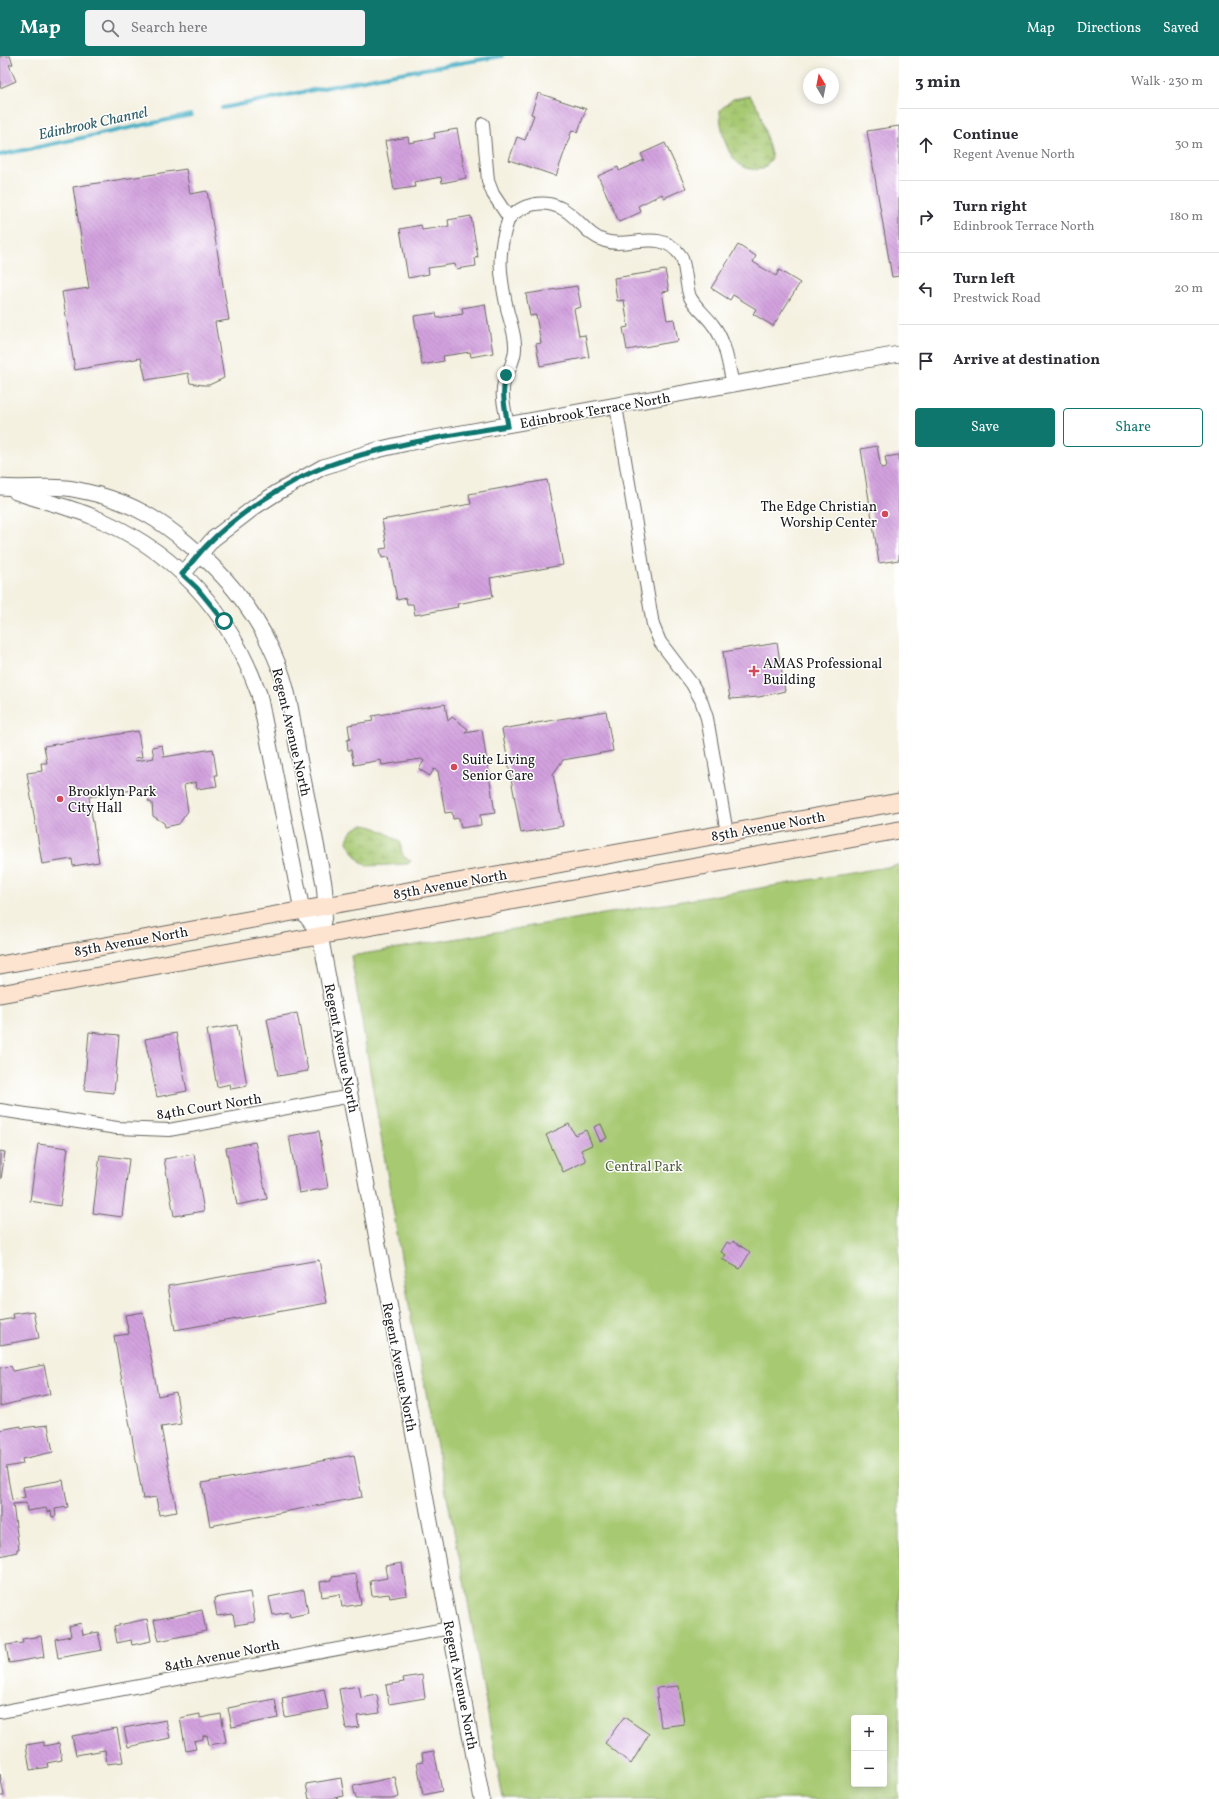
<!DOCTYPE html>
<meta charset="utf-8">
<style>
body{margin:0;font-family:Vollkorn,serif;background:#f2f2f3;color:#2b2b33}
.controls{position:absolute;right:12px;bottom:12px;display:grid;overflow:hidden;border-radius:4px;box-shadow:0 2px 10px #0003}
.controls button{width:36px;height:36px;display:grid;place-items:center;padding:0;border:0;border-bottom:1px solid #e1e1e2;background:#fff;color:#2b2b33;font:20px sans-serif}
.compass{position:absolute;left:803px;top:12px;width:36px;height:36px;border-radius:50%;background:#fff;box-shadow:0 2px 10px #0003;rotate:350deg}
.stop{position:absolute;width:12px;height:12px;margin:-9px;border:3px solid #0f766e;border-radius:50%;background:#fff}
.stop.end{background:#0f766e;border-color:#fff;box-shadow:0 1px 4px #0008}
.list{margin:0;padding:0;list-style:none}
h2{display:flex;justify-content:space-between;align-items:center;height:52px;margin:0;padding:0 16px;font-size:17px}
h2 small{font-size:13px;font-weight:400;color:#7c7c81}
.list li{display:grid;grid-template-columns:26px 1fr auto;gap:12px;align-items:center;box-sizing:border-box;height:72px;padding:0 16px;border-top:1px solid #e1e1e2}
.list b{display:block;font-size:15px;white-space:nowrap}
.list p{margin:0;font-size:13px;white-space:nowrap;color:#7c7c81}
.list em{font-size:13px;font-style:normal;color:#7c7c81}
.actions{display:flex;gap:8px;padding:12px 16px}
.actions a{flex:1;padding:9px 0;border:1px solid #0f766e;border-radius:4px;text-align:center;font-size:14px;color:#0f766e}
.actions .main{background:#0f766e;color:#fff}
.icon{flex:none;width:22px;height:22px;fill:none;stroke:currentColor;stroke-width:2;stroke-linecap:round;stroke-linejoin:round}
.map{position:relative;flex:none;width:899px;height:1743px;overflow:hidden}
header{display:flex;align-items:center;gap:24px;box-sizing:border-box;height:56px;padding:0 20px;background:#0f766e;color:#fff}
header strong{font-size:19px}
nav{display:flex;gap:22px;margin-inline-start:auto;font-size:14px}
.search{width:280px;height:36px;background:#f2f2f3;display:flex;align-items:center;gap:10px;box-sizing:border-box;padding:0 14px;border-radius:4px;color:#7c7c81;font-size:15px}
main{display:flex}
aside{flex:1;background:#fff}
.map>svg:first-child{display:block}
</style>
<header>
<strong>Map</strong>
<div class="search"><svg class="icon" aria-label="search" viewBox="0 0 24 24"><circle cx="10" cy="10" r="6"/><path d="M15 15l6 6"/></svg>Search here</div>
<nav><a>Map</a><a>Directions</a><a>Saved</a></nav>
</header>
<main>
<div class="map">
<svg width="899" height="1743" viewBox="0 0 899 1743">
<defs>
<pattern id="wetland-marsh" width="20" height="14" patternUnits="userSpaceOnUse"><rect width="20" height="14" fill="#a7c972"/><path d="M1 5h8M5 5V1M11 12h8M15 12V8" fill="none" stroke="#8fac62"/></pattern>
<pattern id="building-back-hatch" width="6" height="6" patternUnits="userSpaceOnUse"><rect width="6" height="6" fill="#d2a1de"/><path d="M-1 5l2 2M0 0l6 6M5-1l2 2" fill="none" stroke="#b48abe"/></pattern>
</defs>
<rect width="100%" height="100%" fill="#fff"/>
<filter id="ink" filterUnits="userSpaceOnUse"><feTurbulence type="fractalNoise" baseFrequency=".025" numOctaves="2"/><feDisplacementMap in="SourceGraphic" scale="8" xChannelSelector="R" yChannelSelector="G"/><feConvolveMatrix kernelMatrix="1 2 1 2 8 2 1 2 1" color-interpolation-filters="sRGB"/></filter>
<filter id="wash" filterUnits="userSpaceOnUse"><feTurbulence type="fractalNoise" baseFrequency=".012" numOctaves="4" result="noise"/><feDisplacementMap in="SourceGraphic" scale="16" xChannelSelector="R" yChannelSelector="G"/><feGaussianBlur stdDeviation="0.9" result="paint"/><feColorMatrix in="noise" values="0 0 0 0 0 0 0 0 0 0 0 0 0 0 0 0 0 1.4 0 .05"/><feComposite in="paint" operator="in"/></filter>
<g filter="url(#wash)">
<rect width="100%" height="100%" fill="#f4f1e1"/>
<g fill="url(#wetland-marsh)" stroke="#627247">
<path d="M 750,40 L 759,53 L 772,102 L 763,113 C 759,113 754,114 750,113 C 727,109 720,73 720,54 L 733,43 Z"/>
<path d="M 362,769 C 372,768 393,780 401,787 C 401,797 402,801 411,805 L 408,808 L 367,810 L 359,804 L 347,786 C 349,776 353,773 362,769 Z"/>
</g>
<path fill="#a7c972" stroke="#627247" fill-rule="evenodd" d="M 899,809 L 899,1743 L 503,1743 L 466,1535 L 412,1267 L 351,900 ZM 854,1662 L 884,1662 L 884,1728 L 854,1728 Z"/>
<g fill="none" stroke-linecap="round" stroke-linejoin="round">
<g stroke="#47b0c6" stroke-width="4">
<polyline points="222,52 389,19 502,0"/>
<polyline points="0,99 191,59"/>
</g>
</g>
<g id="blocks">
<g fill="url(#building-back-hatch)">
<polygon points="0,0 10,0 13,8 9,9 16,25 0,32"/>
<polygon points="538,37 586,53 578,76 572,74 556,120 509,104 517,81 525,84 534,59 531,58"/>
<polygon points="899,70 899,220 892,221 867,75"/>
<polygon points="457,73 466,122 442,127 441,121 414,126 415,131 394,134 385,85 408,81 409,87 435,82 434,77"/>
<polygon points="665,87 686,132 664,142 662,138 638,150 641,156 619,166 598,120 618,111 619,115 644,104 641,98"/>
<polygon points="186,113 190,138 207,135 229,264 215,266 224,322 209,329 203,329 190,327 188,317 146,324 141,302 75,314 62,236 89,232 73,131"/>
<polygon points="471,160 478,201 475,202 476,210 456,213 455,208 428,212 429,218 408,222 400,173 421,169 422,174 449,170 448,164"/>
<polygon points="738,189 756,200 753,206 776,220 779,214 800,227 773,270 753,258 756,253 733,239 730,244 711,232"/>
<polygon points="665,214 669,235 662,236 667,264 674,263 678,285 627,294 623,272 628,271 624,244 617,245 614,222"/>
<polygon points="577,230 581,251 574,253 579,280 585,279 589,301 540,310 536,288 541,287 536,259 530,260 526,238"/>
<polygon points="485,248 493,297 471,301 470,296 443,300 444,305 422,309 414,260 436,257 437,262 463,258 462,252"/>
<polygon points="877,390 881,412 887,411 885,401 899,399 899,504 879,507 861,393"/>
<polygon points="547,424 563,509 490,522 493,541 457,548 458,551 415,559 413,548 407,548 406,542 397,544 389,501 382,502 380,493 387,492 382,464 471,448 469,438"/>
<polygon points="777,587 785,635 759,641 730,643 723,596"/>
<polygon points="445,648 448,665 452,661 468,673 465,677 482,674 495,757 480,759 481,769 461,772 459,762 453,763 452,756 445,757 438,715 434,713 430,720 419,713 424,705 421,703 382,709 381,704 354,709 351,694 348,694 347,684 350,683 348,669 373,665 372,660"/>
<polygon points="606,655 613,695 563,704 553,718 563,770 521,777 502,673"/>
<polygon points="138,675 142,701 135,702 136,705 154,702 152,691 162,689 164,701 213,693 217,719 215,719 217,730 197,733 196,726 184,729 188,755 179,768 165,771 164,767 153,760 152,747 148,745 153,737 152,731 89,741 99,806 73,810 72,803 42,808 27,717 42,715 41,707 47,707 44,690"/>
<polygon points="297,957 308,1015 278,1020 267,963"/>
<polygon points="237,969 247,1030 231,1033 230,1028 217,1031 207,974"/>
<polygon points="89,976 119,979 114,1037 84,1034"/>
<polygon points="176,977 187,1035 157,1041 145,983"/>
<polygon points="569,1068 575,1079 586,1074 592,1089 581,1094 586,1105 563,1116 546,1079"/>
<polygon points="601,1068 607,1082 600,1085 594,1071"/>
<polygon points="319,1075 328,1132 299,1137 289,1080"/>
<polygon points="255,1086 267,1143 237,1149 226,1092"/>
<polygon points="38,1088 68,1092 60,1150 30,1145"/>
<polygon points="0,1095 5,1096 1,1123 0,1123"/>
<polygon points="194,1098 204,1155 174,1160 164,1103"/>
<polygon points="100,1099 129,1103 122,1161 93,1157"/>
<polygon points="733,1185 750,1196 740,1213 722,1203 726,1199 721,1196 727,1186 731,1188"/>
<polygon points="319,1204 327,1247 175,1274 168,1230"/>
<polygon points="34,1255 39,1282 0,1289 0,1265 14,1262 13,1258"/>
<polygon points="143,1256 158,1340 176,1336 181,1368 161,1371 177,1456 159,1459 156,1441 143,1443 114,1280 129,1278 125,1259"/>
<polygon points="44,1309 50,1338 0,1350 0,1312 11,1310 13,1315"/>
<polygon points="48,1369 53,1396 22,1403 23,1408 6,1411 12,1444 25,1441 23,1431 63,1424 68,1451 55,1453 56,1460 52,1461 51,1455 47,1456 46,1452 27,1455 26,1447 13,1448 19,1493 17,1493 17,1496 0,1500 0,1374 21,1370 21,1372"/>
<polygon points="354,1399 362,1441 210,1470 202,1427"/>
<polygon points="402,1507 407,1539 390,1542 389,1538 372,1540 370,1525 387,1522 385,1510"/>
<polygon points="356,1518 361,1548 342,1551 340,1538 322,1541 320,1526 332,1524 332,1521"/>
<polygon points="304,1534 308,1557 290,1561 289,1556 273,1559 269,1541"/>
<polygon points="250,1536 255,1566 235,1569 233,1558 217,1560 214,1542"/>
<polygon points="202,1554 206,1575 159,1585 154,1564"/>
<polygon points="147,1563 151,1585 132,1589 131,1584 117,1587 114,1570"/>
<polygon points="81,1567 83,1579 98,1576 102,1594 58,1602 55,1583 71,1580 69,1570"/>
<polygon points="41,1580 44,1601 9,1607 6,1589 23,1587 22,1583"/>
<polygon points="422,1619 425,1642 389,1648 386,1629 404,1626 403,1622"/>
<polygon points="359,1630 361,1642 377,1639 380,1657 357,1660 359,1671 346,1673 339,1633"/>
<polygon points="679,1630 684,1668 661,1671 656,1632"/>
<polygon points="324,1633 328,1653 285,1661 282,1642"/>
<polygon points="275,1643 278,1662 232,1671 228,1652"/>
<polygon points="200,1658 200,1662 221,1658 226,1686 209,1689 207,1679 203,1680 203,1683 194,1685 196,1693 186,1695 180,1662"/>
<polygon points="624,1661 649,1678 631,1708 605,1687"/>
<polygon points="166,1664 170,1682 128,1691 124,1672"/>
<polygon points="117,1672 123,1706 107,1708 105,1694 76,1699 72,1680"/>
<polygon points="44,1686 44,1690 59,1687 62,1704 47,1707 48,1711 30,1714 26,1689"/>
<polygon points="434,1695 442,1735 423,1739 417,1706 423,1705 422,1697"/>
<polygon points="0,1718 4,1740 0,1740"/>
<polygon points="395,1721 399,1741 392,1743 356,1743 353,1730"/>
<polygon points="341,1722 344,1740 329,1743 309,1743 306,1728"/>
</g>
</g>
</g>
<g filter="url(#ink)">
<use href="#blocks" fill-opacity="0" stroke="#686761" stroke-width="1"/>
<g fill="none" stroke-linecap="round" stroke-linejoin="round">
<g stroke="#686761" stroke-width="14">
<g id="minor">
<path d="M 483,68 L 488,125 L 493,138 L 509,162 C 496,197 500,221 508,257 C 511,268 516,281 515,293 C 515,305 507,316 504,327 C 500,340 506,357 508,370"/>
<path d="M 509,162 C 523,148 543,143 561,152 C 578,160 586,179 605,185 C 630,193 661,171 681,200 C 685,205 686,231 690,241 C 695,251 706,259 713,269 C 726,285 728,309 733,328"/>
<polyline points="616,350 653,569 660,586 692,628 701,644 707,662 727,777"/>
<polyline points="0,1054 117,1072 169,1074 351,1040"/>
<polyline points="0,1656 450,1572"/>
</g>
</g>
<g stroke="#686761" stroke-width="17">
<g id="tertiary">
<path d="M 0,431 C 22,433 44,430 66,432 C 76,433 87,436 96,438 C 133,448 159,463 188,488 C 229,521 261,563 280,613 C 291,643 294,676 300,707 C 308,747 316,788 324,828 L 326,850 L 320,879 L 482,1743"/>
<path d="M 16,436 C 41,445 67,450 91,460 C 174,493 229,555 259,638 L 302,854 L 320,879"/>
<polyline points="183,518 213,483 256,450 278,436 323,411 377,394 407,387 899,298"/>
</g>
</g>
<g stroke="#686761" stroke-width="19">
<g id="secondary">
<polyline points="0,909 899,746"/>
<polyline points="0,938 899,774"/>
</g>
</g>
<use href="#minor" stroke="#fff" stroke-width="12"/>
<use href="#tertiary" stroke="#fff" stroke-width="15"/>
<use href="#secondary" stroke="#fde4d0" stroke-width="17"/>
</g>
</g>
<g fill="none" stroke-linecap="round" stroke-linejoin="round" filter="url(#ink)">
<path stroke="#0f766e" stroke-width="5" d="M 224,565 L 197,532 L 182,518 C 191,508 199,497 208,488 C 235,460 288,425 324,411 C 383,389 446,380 508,370 C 505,352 501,336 506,319"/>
</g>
<g fill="#d1495b" stroke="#fff" stroke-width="1.5">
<circle cx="885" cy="458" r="4"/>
<path d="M752 609h4v4h4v4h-4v4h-4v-4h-4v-4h4z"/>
<circle cx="454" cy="711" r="4"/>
<circle cx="60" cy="743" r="4"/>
</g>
<g text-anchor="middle" stroke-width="3" stroke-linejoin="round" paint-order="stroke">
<g font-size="14" fill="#1c1c1c" stroke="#fff">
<text transform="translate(595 354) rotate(-10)" y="5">Edinbrook Terrace North</text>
<text transform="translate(292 676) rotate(77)" y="5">Regent Avenue North</text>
<text transform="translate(768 770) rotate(-10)" y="5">85th Avenue North</text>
<text transform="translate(450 828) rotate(-10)" y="5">85th Avenue North</text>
<text transform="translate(131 885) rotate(-10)" y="5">85th Avenue North</text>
<text transform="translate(342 992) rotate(79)" y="5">Regent Avenue North</text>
<text transform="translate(209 1050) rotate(-9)" y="5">84th Court North</text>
<text transform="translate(400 1311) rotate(79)" y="5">Regent Avenue North</text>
<text transform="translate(222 1599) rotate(-11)" y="5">84th Avenue North</text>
<text transform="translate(461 1629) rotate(79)" y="5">Regent Avenue North</text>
</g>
<g font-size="14" fill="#1c1c1c" stroke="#fff" text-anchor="start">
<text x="877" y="455" text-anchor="end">The Edge Christian<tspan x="877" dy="16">Worship Center</tspan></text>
<text x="763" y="612">AMAS Professional<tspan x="763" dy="16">Building</tspan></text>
<text x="462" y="708">Suite Living<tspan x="462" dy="16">Senior Care</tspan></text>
<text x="68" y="740">Brooklyn Park<tspan x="68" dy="16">City Hall</tspan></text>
</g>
<g font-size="14" fill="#54613e" stroke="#fff">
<text x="644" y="1115">Central Park</text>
</g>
<g font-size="15" font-style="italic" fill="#2f5f68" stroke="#fff">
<text transform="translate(93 67) rotate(-12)" y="5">Edinbrook Channel</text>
</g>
</g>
</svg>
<div class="controls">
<button>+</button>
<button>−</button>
</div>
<svg class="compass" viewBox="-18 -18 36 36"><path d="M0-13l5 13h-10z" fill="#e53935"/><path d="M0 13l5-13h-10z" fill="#7c7c81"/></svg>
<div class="stop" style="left:224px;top:565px"></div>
<div class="stop end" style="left:506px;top:319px"></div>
</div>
<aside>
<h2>3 min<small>Walk · 230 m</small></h2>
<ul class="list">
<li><svg class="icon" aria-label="ahead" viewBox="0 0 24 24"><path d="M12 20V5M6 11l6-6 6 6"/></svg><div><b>Continue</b><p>Regent Avenue North</p></div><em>30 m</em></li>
<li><svg class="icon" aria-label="right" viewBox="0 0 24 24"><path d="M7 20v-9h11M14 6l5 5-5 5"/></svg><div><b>Turn right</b><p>Edinbrook Terrace North</p></div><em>180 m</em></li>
<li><svg class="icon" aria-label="left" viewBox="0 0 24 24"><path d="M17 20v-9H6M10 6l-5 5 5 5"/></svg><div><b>Turn left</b><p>Prestwick Road</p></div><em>20 m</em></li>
<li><svg class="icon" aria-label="arrive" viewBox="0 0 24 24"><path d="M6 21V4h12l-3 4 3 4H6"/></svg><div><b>Arrive at destination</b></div></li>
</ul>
<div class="actions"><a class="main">Save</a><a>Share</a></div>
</aside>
</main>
